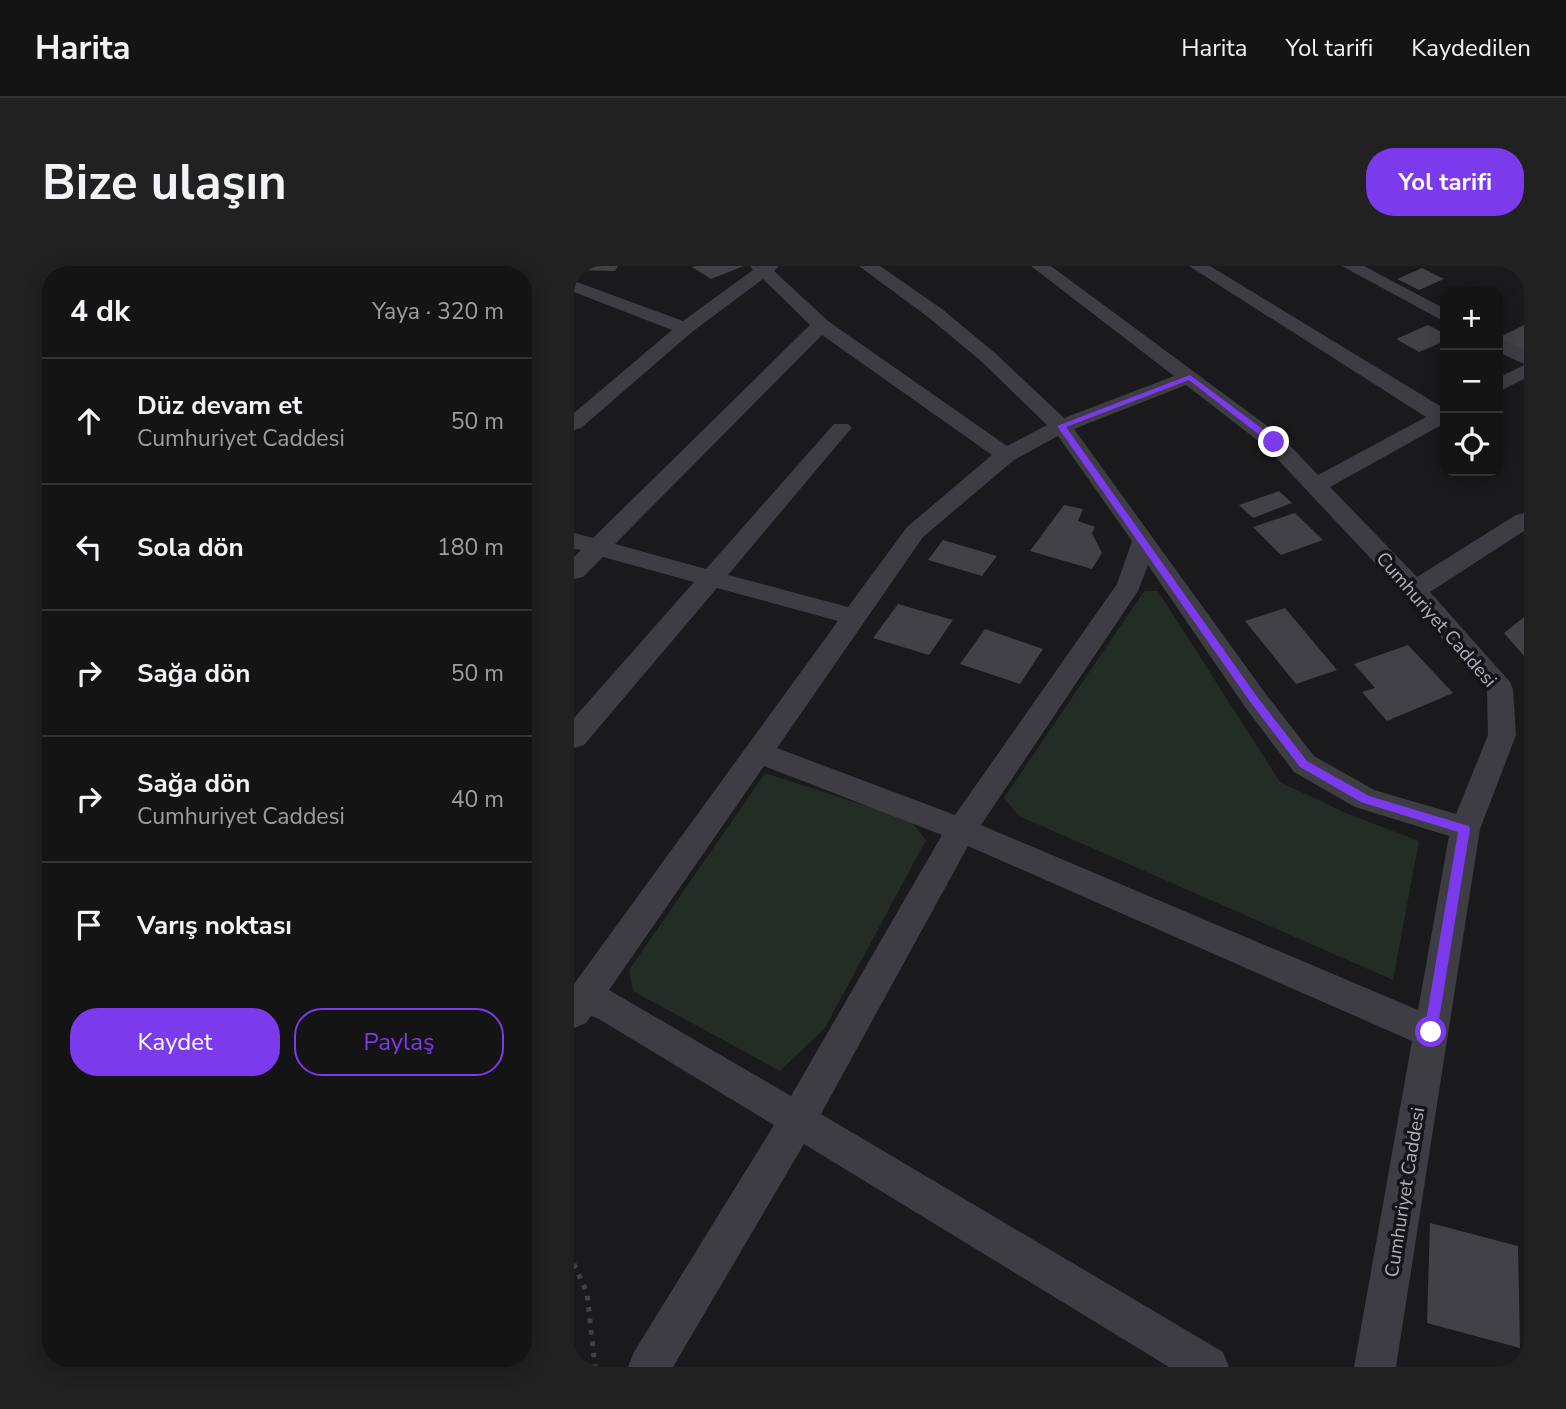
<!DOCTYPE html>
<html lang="tr">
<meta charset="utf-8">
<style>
body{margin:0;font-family:"Nunito Sans",sans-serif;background:#212122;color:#f1f3f6}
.controls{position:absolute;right:21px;top:21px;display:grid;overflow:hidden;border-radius:14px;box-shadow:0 4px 18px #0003}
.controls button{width:63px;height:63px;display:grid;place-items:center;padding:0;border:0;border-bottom:2px solid #333334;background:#141415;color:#f1f3f6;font:35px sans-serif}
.stop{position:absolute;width:21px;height:21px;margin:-16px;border:5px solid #7c3aed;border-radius:50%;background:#fff}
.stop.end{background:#7c3aed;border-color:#fff;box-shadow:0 2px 7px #0008}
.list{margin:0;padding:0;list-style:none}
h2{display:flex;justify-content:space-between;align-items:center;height:91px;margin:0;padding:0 28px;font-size:30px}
h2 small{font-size:23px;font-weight:400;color:#9d9ea0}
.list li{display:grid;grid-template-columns:46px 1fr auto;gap:21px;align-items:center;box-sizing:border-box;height:126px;padding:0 28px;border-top:2px solid #333334}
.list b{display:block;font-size:26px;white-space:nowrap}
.list p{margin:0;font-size:23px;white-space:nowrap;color:#9d9ea0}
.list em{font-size:23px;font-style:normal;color:#9d9ea0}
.actions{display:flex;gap:14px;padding:21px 28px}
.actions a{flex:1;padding:16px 0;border:2px solid #7c3aed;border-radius:28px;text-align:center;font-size:24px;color:#7c3aed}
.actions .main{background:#7c3aed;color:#fff}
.icon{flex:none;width:38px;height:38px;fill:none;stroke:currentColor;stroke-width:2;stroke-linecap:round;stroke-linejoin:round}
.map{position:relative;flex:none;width:950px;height:1101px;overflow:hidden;border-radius:28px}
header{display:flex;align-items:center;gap:42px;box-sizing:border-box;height:98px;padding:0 35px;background:#141415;border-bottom:2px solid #333334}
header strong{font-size:33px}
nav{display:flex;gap:38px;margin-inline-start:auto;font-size:24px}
.intro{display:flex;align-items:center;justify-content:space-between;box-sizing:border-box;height:168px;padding:0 42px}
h1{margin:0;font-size:49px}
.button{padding:18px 32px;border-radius:28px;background:#7c3aed;color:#fff;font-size:24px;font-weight:700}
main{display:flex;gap:42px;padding:0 42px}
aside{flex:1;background:#141415;border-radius:28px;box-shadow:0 4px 18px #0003}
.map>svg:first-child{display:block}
</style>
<header>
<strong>Harita</strong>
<nav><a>Harita</a><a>Yol tarifi</a><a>Kaydedilen</a></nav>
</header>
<div class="intro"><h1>Bize ulaşın</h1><a class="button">Yol tarifi</a></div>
<main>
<aside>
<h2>4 dk<small>Yaya · 320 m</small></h2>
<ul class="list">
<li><svg class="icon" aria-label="ahead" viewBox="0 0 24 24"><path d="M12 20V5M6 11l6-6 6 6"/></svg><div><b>Düz devam et</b><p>Cumhuriyet Caddesi</p></div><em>50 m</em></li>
<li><svg class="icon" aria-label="left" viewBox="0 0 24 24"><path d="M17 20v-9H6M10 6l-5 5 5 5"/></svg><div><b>Sola dön</b></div><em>180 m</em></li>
<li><svg class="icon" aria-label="right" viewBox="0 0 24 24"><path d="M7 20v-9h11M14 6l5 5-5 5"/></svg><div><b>Sağa dön</b></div><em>50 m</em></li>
<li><svg class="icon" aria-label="right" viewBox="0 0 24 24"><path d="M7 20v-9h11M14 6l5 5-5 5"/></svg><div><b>Sağa dön</b><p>Cumhuriyet Caddesi</p></div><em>40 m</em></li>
<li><svg class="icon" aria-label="arrive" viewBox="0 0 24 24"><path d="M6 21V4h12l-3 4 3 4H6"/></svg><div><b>Varış noktası</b></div></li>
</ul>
<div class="actions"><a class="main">Kaydet</a><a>Paylaş</a></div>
</aside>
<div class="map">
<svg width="950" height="1101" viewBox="0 0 950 1101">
<rect width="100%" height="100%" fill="#1a1a1c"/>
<g fill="#242c26">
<polygon points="570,325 584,325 706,516 774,548 845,575 819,714 445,550 430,532"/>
<polygon points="191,507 336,554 352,574 251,762 206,805 59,725 55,704"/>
</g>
<g fill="#424246">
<polygon points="0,0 44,0 41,5 0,4"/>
<polygon points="121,0 170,0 137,13 118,1"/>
<polygon points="848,2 870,13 845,24 823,13"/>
<polygon points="854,59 871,68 871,75 845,86 822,73"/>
<polygon points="950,59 950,86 924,72"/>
<polygon points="705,225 718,237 679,252 665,239"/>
<polygon points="490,239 509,243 504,255 521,261 518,267 528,287 518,303 456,285"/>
<polygon points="721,247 749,274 707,289 679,261"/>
<polygon points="369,274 423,290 408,310 354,294"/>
<polygon points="324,338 379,354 355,389 299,372"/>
<polygon points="711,342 763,404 722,418 671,355"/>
<polygon points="950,351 950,390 930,367"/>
<polygon points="411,363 469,383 446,418 386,398"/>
<polygon points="834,379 879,427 813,455 788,426 801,422 780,398"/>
<polygon points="856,957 944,980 946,1082 853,1057"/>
</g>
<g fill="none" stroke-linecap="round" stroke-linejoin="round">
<polyline stroke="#414248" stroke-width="5" stroke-dasharray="4.5 7" stroke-linecap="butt" points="0,998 13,1027 21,1101"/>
<g fill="#3d3d43" fill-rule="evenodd">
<path d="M 176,0 L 205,0 L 200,5 L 254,55 L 433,180 L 473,159 L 407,95 L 354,51 L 285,0 L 306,0 L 368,43 L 421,87 L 490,152 L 600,110 L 457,0 L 477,0 L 708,171 L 744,209 L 852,151 L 615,0 L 636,0 L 871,143 L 871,157 L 756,221 L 843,311 L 942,249 L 950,247 L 950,265 L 856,326 L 936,416 L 939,423 L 942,469 L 906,563 L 822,1101 L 780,1101 L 838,775 L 394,580 L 247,848 L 649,1086 L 655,1101 L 595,1101 L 230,878 L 99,1101 L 54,1101 L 60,1086 L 200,859 L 25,753 L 17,750 L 12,757 L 0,762 L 0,718 L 264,355 L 143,322 L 10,479 L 0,482 L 0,452 L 120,316 L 29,291 L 9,311 L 0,313 L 0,291 L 7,284 L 0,283 L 0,267 L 19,272 L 236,59 L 189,13 L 118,66 L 7,162 L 0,164 L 0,147 L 98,64 L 0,26 L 0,15 L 109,55 L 179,4 ZM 248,69 L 418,189 L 333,261 L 274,341 L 154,309 L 274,166 L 278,162 L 274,158 L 260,158 L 132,303 L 41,278 ZM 612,119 L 692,181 L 832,330 L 913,425 L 914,469 L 882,548 L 800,524 L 740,490 L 691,427 L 500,163 ZM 484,170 L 558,275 L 543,318 L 381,549 L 203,482 L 349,271 L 440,194 ZM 574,299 L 671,441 L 720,506 L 781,541 L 875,570 L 844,744 L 407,559 L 564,325 ZM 190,500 L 368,569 L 217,830 L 35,724 Z"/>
<polygon points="768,0 790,0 871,43 871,56"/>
<polygon points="924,72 950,84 950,98 924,86"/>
<polygon points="950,99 950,113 924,126 924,112"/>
</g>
</g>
<polygon fill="#7c3aed" points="616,109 703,174 703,178 697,178 615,114 492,161 684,432 733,495 795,530 895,560 896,563 863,766 857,772 850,766 884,566 787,536 726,501 677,437 483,160"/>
<g text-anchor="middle" stroke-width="7" stroke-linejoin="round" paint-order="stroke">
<g font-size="19" fill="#adafbb" stroke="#151517">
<text transform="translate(863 353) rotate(49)" y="7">Cumhuriyet Caddesi</text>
<text transform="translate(830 926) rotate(-81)" y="7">Cumhuriyet Caddesi</text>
</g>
</g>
</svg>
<div class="controls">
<button>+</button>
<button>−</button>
<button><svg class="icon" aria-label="locate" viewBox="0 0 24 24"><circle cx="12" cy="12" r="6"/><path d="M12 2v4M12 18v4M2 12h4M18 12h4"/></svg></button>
</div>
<div class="stop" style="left:857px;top:766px"></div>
<div class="stop end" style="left:700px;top:176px"></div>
</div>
</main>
